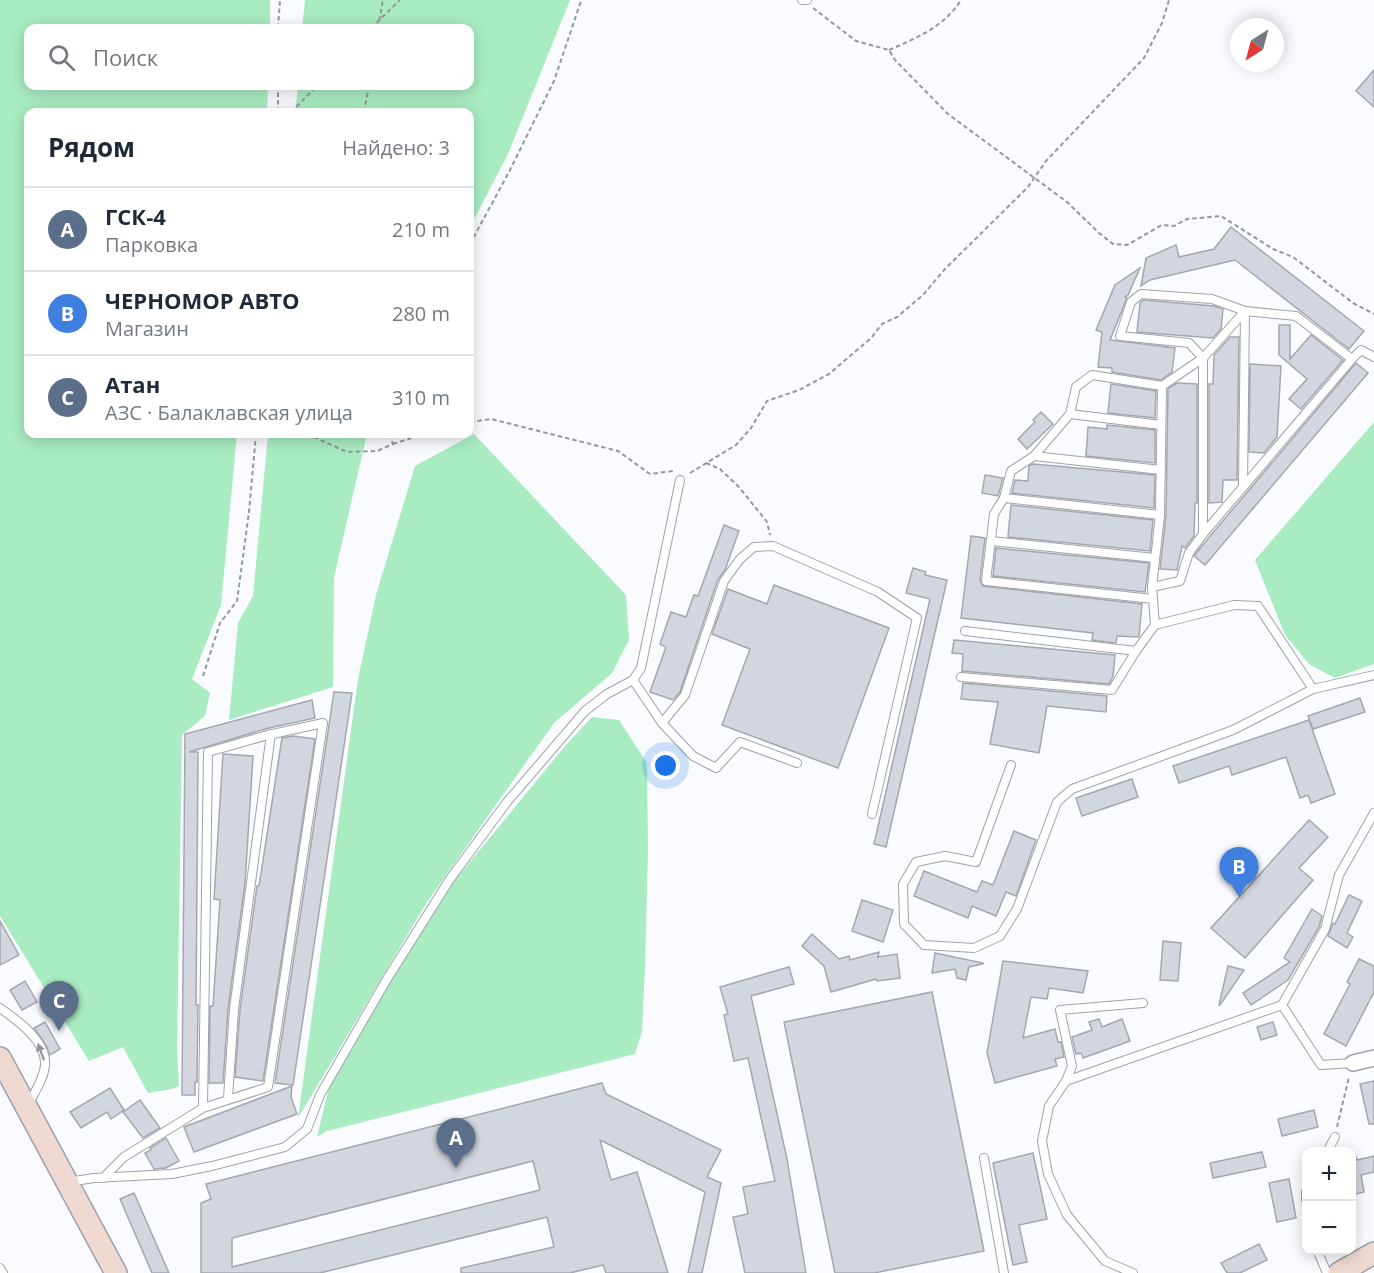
<!DOCTYPE html>
<html lang="ru">
<meta charset="utf-8">
<style>
body{margin:0;font-family:"Open Sans",sans-serif;background:#f6f6f7;color:#1f2937}
.controls{position:absolute;right:18px;bottom:18px;display:grid;overflow:hidden;border-radius:12px;box-shadow:0 3px 15px #0003}
.controls button{width:54px;height:54px;display:grid;place-items:center;padding:0;border:0;border-bottom:2px solid #e0e1e3;background:#fff;color:#1f2937;font:30px sans-serif}
.compass{position:absolute;left:1230px;top:18px;width:54px;height:54px;border-radius:50%;background:#fff;box-shadow:0 3px 15px #0003;rotate:216deg}
.you{position:absolute;left:666px;top:766px;width:21px;height:21px;margin:-15px;border:4px solid #fff;border-radius:50%;background:#1a73e8;box-shadow:0 0 0 9px #1a73e833}
.badge{display:grid;place-items:center;width:39px;height:39px;border-radius:50%;background:#db2777;color:#fff;font-size:20px;font-weight:700}
.pin{position:absolute;translate:-50% -50px;filter:drop-shadow(0 2px 3px #0008)}
.pin::after{content:'';position:absolute;top:32px;width:21px;height:18px;background:inherit;clip-path:polygon(0 0,100% 0,50% 100%)}
.list{margin:0;padding:0;list-style:none}
h2{display:flex;justify-content:space-between;align-items:center;height:78px;margin:0;padding:0 24px;font-size:26px}
h2 small{font-size:20px;font-weight:400;color:#747a83}
.list li{display:grid;grid-template-columns:39px 1fr auto;gap:18px;align-items:center;box-sizing:border-box;height:84px;padding:0 24px;border-top:2px solid #e0e1e3}
.list b{display:block;font-size:22px;white-space:nowrap}
.list p{margin:0;font-size:20px;white-space:nowrap;color:#747a83}
.list em{font-size:20px;font-style:normal;color:#747a83}
.icon{flex:none;width:33px;height:33px;fill:none;stroke:currentColor;stroke-width:2;stroke-linecap:round;stroke-linejoin:round}
.map{position:relative;flex:none;width:1374px;height:1273px;overflow:hidden}
.search{position:absolute;background:#fff;box-shadow:0 3px 15px #0003;left:24px;top:24px;width:450px;height:66px;display:flex;align-items:center;gap:15px;box-sizing:border-box;padding:0 21px;border-radius:12px;color:#747a83;font-size:22px}
.panel{position:absolute;background:#fff;box-shadow:0 3px 15px #0003;left:24px;top:108px;width:450px;height:330px;border-radius:12px}
.map>svg:first-child{display:block}
</style>
<div class="map">
<svg width="1374" height="1273" viewBox="0 0 1374 1273">
<rect width="100%" height="100%" fill="#f9fbfe"/>
<g fill="#a9ecc1">
<polygon points="0,0 270,0 270,28 28,28 28,86 268,86 267,112 28,112 28,434 237,434 221,605 192,679 210,693 205,716 182,735 177,1049 179,1086 172,1089 148,1093 123,1047 89,1061 0,916"/>
<polygon points="305,0 570,0 508,154 470,227 470,112 295,112 298,86 470,86 470,28 302,28"/>
<polygon points="1374,422 1374,664 1335,678 1309,664 1285,635 1255,560"/>
<polygon points="268,434 367,434 334,577 333,687 229,720 238,623 253,596"/>
<polygon points="474,434 626,595 629,640 612,673 554,723 427,902 298,1118 358,679 376,595 415,466"/>
<polygon points="592,717 619,720 647,763 648,850 645,967 642,1032 635,1054 327,1131 317,1137 329,1087 393,974 456,879 565,746"/>
</g>
<g fill="#d2d7df" stroke="#a3a7af" stroke-width="1.5" fill-rule="evenodd">
<polygon points="1374,70 1374,107 1356,91"/>
<polygon points="1231,227 1364,331 1349,349 1235,260 1150,280 1141,286 1146,258 1176,245 1179,257 1214,249"/>
<polygon points="1140,268 1128,295 1125,297 1127,298 1110,340 1175,348 1172,372 1161,380 1112,372 1112,368 1098,367 1102,332 1096,330 1115,285"/>
<polygon points="1143,300 1214,306 1223,309 1221,329 1213,338 1137,332 1140,303"/>
<polygon points="1279,325 1290,325 1290,359 1311,335 1343,360 1301,409 1289,399 1307,379 1279,355"/>
<polygon points="1230,337 1239,337 1237,480 1223,480 1222,502 1209,503 1209,384 1213,384 1214,355"/>
<polygon points="1356,363 1368,373 1205,565 1194,556 1201,547"/>
<polygon points="1250,364 1281,366 1277,437 1264,453 1249,452"/>
<polygon points="1177,383 1197,384 1197,503 1195,503 1194,536 1185,548 1182,546 1177,570 1160,569 1166,516 1168,389"/>
<polygon points="1111,384 1156,391 1155,418 1108,413"/>
<polygon points="1041,412 1053,424 1027,449 1018,439 1035,422 1033,420"/>
<polygon points="1107,425 1155,430 1155,463 1086,456 1088,427 1107,429"/>
<polygon points="1033,464 1155,475 1154,508 1012,493 1015,480 1028,481 1029,466"/>
<polygon points="985,475 1003,478 998,496 982,493"/>
<polygon points="1011,505 1153,520 1150,551 1008,537"/>
<polygon points="724,525 739,531 725,570 718,579 680,692 673,700 650,692 666,647 660,644 671,612 686,617 694,595 698,596"/>
<polygon points="971,536 985,538 980,580 983,586 1142,604 1139,637 1117,636 1116,643 1092,640 1093,633 961,618"/>
<polygon points="996,548 1149,563 1145,592 993,576"/>
<polygon points="913,568 926,572 925,575 947,580 886,847 874,844 930,599 906,593"/>
<polygon points="774,585 889,628 838,768 722,725 750,649 712,634 728,589 767,604"/>
<polygon points="954,640 1115,655 1113,676 1109,684 962,671 963,654 952,653"/>
<polygon points="963,683 1107,696 1106,712 1047,706 1039,753 990,744 998,702 961,699"/>
<polygon points="334,692 352,693 293,1085 275,1083"/>
<polygon points="1360,698 1365,712 1313,729 1308,716"/>
<polygon points="312,700 315,718 269,728 189,752 198,752 196,1005 198,1005 197,1082 195,1082 195,1095 182,1095 185,734"/>
<polygon points="1309,720 1335,794 1311,803 1308,795 1300,798 1286,757 1232,775 1229,766 1179,783 1173,766"/>
<polygon points="293,736 315,739 263,1081 235,1077 240,1010 257,886 259,886 282,738"/>
<polygon points="223,754 253,756 245,883 228,1009 223,1083 209,1083 210,1006 213,1006 220,900 214,899"/>
<polygon points="1132,779 1138,797 1082,816 1076,798"/>
<polygon points="1309,820 1328,837 1299,868 1313,880 1245,958 1211,928"/>
<polygon points="1014,831 1036,840 1016,896 1006,892 996,916 972,906 968,918 914,896 924,871 977,892 982,881 993,885"/>
<polygon points="1349,895 1362,901 1347,933 1353,937 1347,948 1328,936 1333,923 1335,924"/>
<polygon points="862,900 893,910 883,942 852,931"/>
<polygon points="1312,909 1322,916 1319,927 1288,980 1251,1005 1243,993 1290,962 1284,958"/>
<polygon points="0,921 19,955 0,965"/>
<polygon points="812,934 839,959 849,956 850,960 879,952 878,957 897,954 900,978 877,981 876,979 831,992 824,966 802,946"/>
<polygon points="1163,941 1181,943 1178,981 1160,980"/>
<polygon points="935,953 983,963 983,964 969,967 966,980 957,978 955,969 932,973"/>
<polygon points="1359,959 1374,966 1374,992 1346,1046 1324,1034 1350,984 1347,982"/>
<polygon points="1003,961 1088,971 1083,993 1049,988 1047,999 1031,997 1023,1038 1055,1029 1058,1042 1061,1042 1064,1057 1055,1059 1057,1066 995,1083 987,1053"/>
<polygon points="1228,966 1244,970 1220,1005 1219,1005"/>
<polygon points="789,967 794,984 751,996 787,1159 806,1273 745,1273 733,1217 748,1214 743,1187 775,1181 748,1058 734,1061 724,1015 728,1014 720,987"/>
<polygon points="25,981 37,1002 22,1010 10,990"/>
<polygon points="932,992 984,1251 874,1273 835,1273 784,1022"/>
<polygon points="1099,1019 1102,1027 1122,1019 1130,1041 1083,1058 1081,1053 1076,1054 1072,1037 1092,1030 1089,1022"/>
<polygon points="45,1022 60,1049 50,1055 46,1045 34,1028"/>
<polygon points="1273,1022 1277,1035 1261,1040 1257,1027"/>
<polygon points="1374,1081 1374,1124 1369,1124 1360,1084"/>
<path d="M 602,1083 L 606,1094 L 721,1150 L 707,1177 L 721,1183 L 702,1273 L 688,1273 L 705,1192 L 600,1140 L 611,1180 L 637,1172 L 668,1273 L 606,1273 L 603,1265 L 570,1273 L 461,1273 L 461,1268 L 554,1247 L 547,1217 L 320,1273 L 201,1273 L 201,1203 L 211,1199 L 206,1184 ZM 533,1161 L 540,1190 L 232,1267 L 232,1238 Z"/>
<polygon points="292,1086 291,1097 297,1114 194,1152 184,1127"/>
<polygon points="110,1088 124,1110 111,1119 107,1112 81,1128 70,1112"/>
<polygon points="140,1100 160,1128 143,1138 123,1112"/>
<polygon points="1314,1110 1318,1127 1282,1136 1278,1119"/>
<polygon points="166,1138 179,1161 166,1168 154,1169 145,1153 151,1150 150,1148"/>
<polygon points="1262,1152 1266,1167 1213,1178 1210,1163"/>
<polygon points="1033,1153 1047,1219 1019,1225 1027,1262 1013,1265 993,1163"/>
<polygon points="1374,1156 1374,1172 1361,1175 1364,1192 1352,1195 1352,1157 1356,1157 1357,1160"/>
<polygon points="1289,1179 1296,1218 1277,1222 1269,1183"/>
<polygon points="134,1193 169,1273 152,1273 120,1199"/>
<polygon points="1259,1244 1267,1260 1240,1273 1227,1273 1221,1263"/>
</g>
<g fill="none" stroke-linecap="round" stroke-linejoin="round">
<g stroke="#9ea2aa" stroke-width="10">
<g id="service">
<polyline points="802,0 807,0"/>
<polyline points="1070,414 1161,425"/>
<polyline points="1034,456 1070,414 1076,387 1092,375 1162,386"/>
<polyline points="1004,498 1160,515"/>
<polyline points="1203,534 1203,358 1189,343 1120,336 1131,302 1141,294 1212,299 1245,311 1243,487"/>
<polyline points="991,541 1155,558"/>
<polyline points="1152,587 1180,581 1189,553 1203,534 1352,359 1361,350 1374,357"/>
<polyline points="1153,599 986,581 994,514 1004,498 1011,471 1034,456 1161,470"/>
<polyline points="1155,625 1234,605 1258,606 1313,689 1374,675"/>
<polyline points="965,631 1136,651 1155,625 1152,587 1160,515 1162,386 1203,358 1245,311 1296,316 1352,359"/>
<polyline points="961,677 1112,690 1136,651"/>
<polyline points="633,680 662,723"/>
<polyline points="797,763 740,742 716,768 693,756 662,723 685,695 724,581 740,559 754,547 773,546 878,592 917,618 872,814"/>
<polyline points="1011,765 976,862 945,856 916,862 903,884 904,924 924,945 974,948 1000,936 1017,909 1057,802 1072,789 1233,730 1313,689"/>
<polyline points="1282,1005 1321,1065 1353,1063"/>
<path d="M 0,1008 C 17,1020 47,1041 45,1065 C 44,1079 34,1093 28,1105"/>
<polyline points="1066,1081 1282,1005 1325,929 1339,875 1374,813"/>
<polyline points="228,1098 234,1009 271,734"/>
<polyline points="1327,1152 1335,1137"/>
<polyline points="984,1158 1004,1273"/>
<polyline points="103,1178 124,1157 203,1108 268,1087 323,723 268,735 208,752 203,1108"/>
<polyline points="68,1182 94,1178 172,1174 212,1166 285,1147 307,1129 320,1095 387,979 450,879 507,802 585,711 607,694 633,680 641,668 680,480"/>
<polyline points="1306,1192 1306,1200"/>
<polyline points="1317,1250 1327,1273"/>
<polyline points="0,1268 3,1273"/>
<polyline points="1133,1273 1105,1261 1067,1215 1048,1174 1042,1141 1049,1106 1066,1081 1072,1066 1060,1010 1143,1003"/>
</g>
</g>
<g stroke="#9ea2aa" stroke-width="18">
<polyline id="minor" points="1353,1063 1374,1058"/>
</g>
<g stroke="#9ea2aa" stroke-width="24">
<g id="secondary">
<polyline points="0,1058 116,1273"/>
<polyline points="1339,1273 1374,1253"/>
</g>
</g>
<g stroke="#96989b" stroke-width="2" stroke-dasharray="4.5 3" stroke-linecap="butt">
<polyline points="813,8 856,41 889,50 895,60 948,114 1067,202 1099,233 1113,244 1127,245 1162,225 1174,226 1187,219 1221,216 1273,249 1293,257 1353,303 1374,314"/>
<polyline points="278,28 280,0"/>
<polyline points="371,28 400,0"/>
<polyline points="378,28 383,0"/>
<path d="M 889,50 C 917,38 945,26 961,0"/>
<polyline points="278,112 278,86"/>
<polyline points="291,112 317,86"/>
<polyline points="364,112 369,86"/>
<polyline points="470,244 509,172 554,81 581,1 583,0"/>
<polyline points="470,422 491,419 618,451 650,474 673,471"/>
<polyline points="307,434 347,452 377,451 393,444 390,434"/>
<polyline points="393,444 424,434"/>
<polyline points="706,463 720,469 739,487 767,522 770,535"/>
<polyline points="690,473 736,445 751,428 767,401 799,390 829,374 871,338 882,324 897,317 923,295 945,269 1028,187 1046,161 1144,58 1162,23 1169,0"/>
<polyline points="203,676 220,623 237,601 249,512 256,434"/>
<polyline points="1337,1127 1349,1077"/>
</g>
<use href="#service" stroke="#fff" stroke-width="8"/>
<use href="#minor" stroke="#fff" stroke-width="15"/>
<use href="#secondary" stroke="#eed8cf" stroke-width="21"/>
</g>
<defs><path id="oneway-solid" d="M-6-.8H1V-3.2L6.5 0L1 3.2V.8H-6Z" transform="scale(1.5)"/></defs>
<use fill="#979899" href="#oneway-solid" transform="translate(41 1052) rotate(-110)"/>
</svg>
<div class="controls">
<button>+</button>
<button>−</button>
</div>
<svg class="compass" viewBox="-18 -18 36 36"><path d="M0-13l5 13h-10z" fill="#e53935"/><path d="M0 13l5-13h-10z" fill="#747a83"/></svg>
<div class="you"></div>
<div class="pin badge" style="left:456px;top:1168px;background:#5c6f8a">A</div>
<div class="pin badge" style="left:1239px;top:897px;background:#3f7fe0">B</div>
<div class="pin badge" style="left:59px;top:1031px;background:#5c6f8a">C</div>
<div class="search"><svg class="icon" aria-label="search" viewBox="0 0 24 24"><circle cx="10" cy="10" r="6"/><path d="M15 15l6 6"/></svg>Поиск</div>
<section class="panel">
<h2>Рядом<small>Найдено: 3</small></h2>
<ul class="list">
<li><span class="badge" style="background:#5c6f8a">A</span><div><b>ГСК-4</b><p>Парковка</p></div><em>210 m</em></li>
<li><span class="badge" style="background:#3f7fe0">B</span><div><b>ЧЕРНОМОР АВТО</b><p>Магазин</p></div><em>280 m</em></li>
<li><span class="badge" style="background:#5c6f8a">C</span><div><b>Атан</b><p>АЗС · Балаклавская улица</p></div><em>310 m</em></li>
</ul>
</section>
</div>
